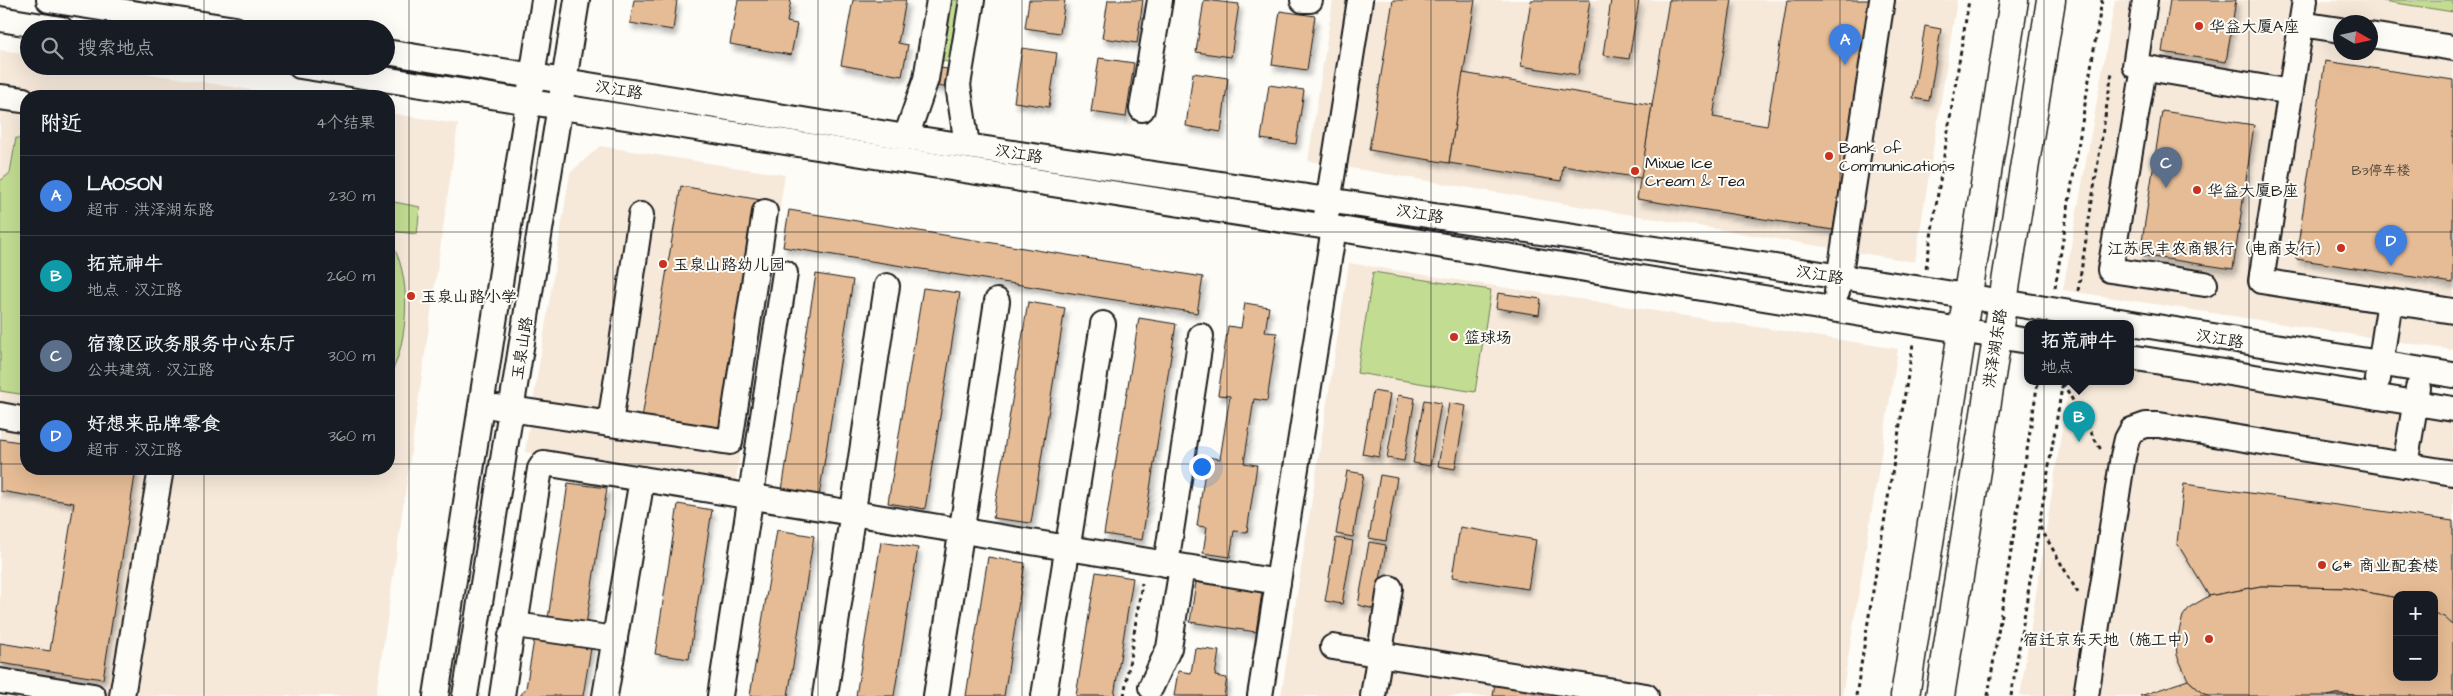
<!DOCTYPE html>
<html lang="zh">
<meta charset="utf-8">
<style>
body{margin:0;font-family:"Architects Daughter","LXGW WenKai TC",sans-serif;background:#20242c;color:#f1f3f6}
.controls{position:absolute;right:15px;bottom:15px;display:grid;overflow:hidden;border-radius:10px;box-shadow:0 5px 20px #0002}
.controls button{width:45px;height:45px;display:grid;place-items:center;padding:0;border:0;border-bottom:1px solid #363941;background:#171b24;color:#f1f3f6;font:25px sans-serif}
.compass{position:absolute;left:2333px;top:15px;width:45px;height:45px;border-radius:50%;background:#171b24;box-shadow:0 5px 20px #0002;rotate:99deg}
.you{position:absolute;left:1201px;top:466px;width:18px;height:18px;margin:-12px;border:4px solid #fff;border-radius:50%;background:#1a73e8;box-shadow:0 0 0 8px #1a73e833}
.badge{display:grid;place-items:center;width:32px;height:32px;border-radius:50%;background:#8c9099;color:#fff;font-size:16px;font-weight:700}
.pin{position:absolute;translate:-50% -41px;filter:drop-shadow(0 1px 2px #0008)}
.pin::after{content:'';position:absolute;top:26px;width:18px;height:15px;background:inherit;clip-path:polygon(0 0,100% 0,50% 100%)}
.popup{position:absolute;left:2024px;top:320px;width:110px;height:65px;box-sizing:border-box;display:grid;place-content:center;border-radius:10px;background:#171b24;filter:drop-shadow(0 1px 4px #0005);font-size:16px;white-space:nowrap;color:#9ea1a6}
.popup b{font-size:19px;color:#f1f3f6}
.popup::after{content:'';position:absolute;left:50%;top:100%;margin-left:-10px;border:10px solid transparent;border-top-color:#171b24}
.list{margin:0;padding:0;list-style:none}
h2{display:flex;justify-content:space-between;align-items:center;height:65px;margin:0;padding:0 20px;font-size:21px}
h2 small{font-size:16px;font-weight:400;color:#9ea1a6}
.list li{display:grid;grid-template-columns:32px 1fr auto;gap:15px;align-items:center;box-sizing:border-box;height:80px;padding:0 20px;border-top:1px solid #363941}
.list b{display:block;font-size:19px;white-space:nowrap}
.list p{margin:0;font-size:16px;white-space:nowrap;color:#9ea1a6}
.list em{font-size:16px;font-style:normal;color:#9ea1a6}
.icon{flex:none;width:28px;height:28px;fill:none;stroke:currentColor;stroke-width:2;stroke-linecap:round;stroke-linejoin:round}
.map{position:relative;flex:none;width:2453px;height:696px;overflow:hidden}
.search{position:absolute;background:#171b24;box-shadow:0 5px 20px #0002;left:20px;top:20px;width:375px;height:55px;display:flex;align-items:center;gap:12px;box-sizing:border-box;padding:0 18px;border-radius:28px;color:#9ea1a6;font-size:19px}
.panel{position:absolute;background:#171b24;box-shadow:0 5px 20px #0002;left:20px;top:90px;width:375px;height:385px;border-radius:20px}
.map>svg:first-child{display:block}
</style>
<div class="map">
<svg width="2453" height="696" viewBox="0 0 2453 696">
<defs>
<filter id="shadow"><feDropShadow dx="3" dy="5.5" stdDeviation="2.5" flood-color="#0004"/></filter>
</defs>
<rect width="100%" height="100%" fill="#fdfcf7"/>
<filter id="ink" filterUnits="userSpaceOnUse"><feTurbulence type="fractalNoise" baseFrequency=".02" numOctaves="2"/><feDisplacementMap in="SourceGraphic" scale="10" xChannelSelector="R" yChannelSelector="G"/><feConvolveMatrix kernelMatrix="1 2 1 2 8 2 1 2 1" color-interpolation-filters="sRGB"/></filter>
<g filter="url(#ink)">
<g fill="#f6e9da" fill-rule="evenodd">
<polygon points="1333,0 1957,0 1915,262 1308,161"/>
<path d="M 2115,0 L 2453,0 L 2453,350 L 2063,290 ZM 2340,22 L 2370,22 L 2370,52 L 2340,52 Z"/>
<polygon points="0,50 29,54 29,66 102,66 288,96 26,96 26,469 389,469 389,113 458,124 376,696 0,696"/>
<polygon points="600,146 785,175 735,485 525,452 570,173"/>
<polygon points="1349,263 1898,349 1842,696 1281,696"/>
<path d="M 2130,369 L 2453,422 L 2453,696 L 2020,696 L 2066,402 L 2071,385 L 2074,381 L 2130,381 ZM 2397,595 L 2434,595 L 2434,677 L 2397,677 Z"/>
</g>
<g fill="#c2dc92" stroke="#6f7c57">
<polygon points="944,0 962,0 953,59 948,62 938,60"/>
<polygon points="2377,0 2453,0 2453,12"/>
<polygon points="16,138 26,139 26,395 0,391 0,181 10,173"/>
<polygon points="389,201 420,207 417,234 389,231"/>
<path d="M 389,240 C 413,272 409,344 389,377 Z"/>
<polygon points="1373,272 1491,290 1475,392 1357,373"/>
</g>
<g fill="#e5bc95" stroke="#1c1c1c" filter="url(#shadow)">
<polygon points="634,0 677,0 673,30 630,23"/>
<polygon points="738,0 791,0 787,22 797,24 791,55 730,44"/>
<polygon points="853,0 906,0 898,43 908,45 902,76 841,65"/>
<polygon points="1029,0 1065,0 1060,33 1025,28"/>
<polygon points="1108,0 1143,0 1137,43 1102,38"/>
<polygon points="1204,0 1239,4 1231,57 1196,52"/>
<polygon points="1393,0 1475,0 1449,163 1369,150"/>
<polygon points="1531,0 1590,0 1578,75 1521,66"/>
<polygon points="1611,0 1639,0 1629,59 1603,55"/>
<polygon points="1669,0 1732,0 1713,117 1767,126 1787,0 1870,0 1833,230 1637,199"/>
<polygon points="2170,0 2236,0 2226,62 2162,52"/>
<polygon points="1280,11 1315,16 1307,70 1272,65"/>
<polygon points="1925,26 1941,29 1929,101 1913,98"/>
<polygon points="1022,48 1057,53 1049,107 1014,102"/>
<polygon points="1099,58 1134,63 1126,117 1091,112"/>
<polygon points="2325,61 2453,80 2453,283 2296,259"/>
<polygon points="935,67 953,70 950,88 931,85"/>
<polygon points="1193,73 1228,78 1221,132 1186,126"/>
<polygon points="1463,73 1652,105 1641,178 1563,166 1561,181 1449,163"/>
<polygon points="1269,85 1304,90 1296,144 1261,139"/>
<polygon points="2162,111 2254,125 2233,269 2140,255"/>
<polygon points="681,186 761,200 723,431 642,418"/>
<polygon points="789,210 1203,277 1197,313 783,247"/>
<polygon points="816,274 853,280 819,496 782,490"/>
<polygon points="923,288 960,293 925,509 888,503"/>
<polygon points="1498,293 1541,299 1539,315 1496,308"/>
<polygon points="1028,302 1065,308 1031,523 993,518"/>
<polygon points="1245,303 1269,307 1265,332 1277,333 1267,401 1254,399 1244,463 1257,465 1247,532 1234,531 1230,557 1203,553 1207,527 1197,526 1207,457 1220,459 1230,396 1218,395 1228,326 1241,328"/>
<polygon points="1139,318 1176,324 1142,540 1104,534"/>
<polygon points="1373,391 1390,394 1379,457 1362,454"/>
<polygon points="1398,395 1415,398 1404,461 1387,458"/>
<polygon points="1424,400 1441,403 1430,466 1413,463"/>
<polygon points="1449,403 1466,406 1455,469 1438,466"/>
<polygon points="0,439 26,443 26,469 136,469 103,679 0,663 0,643 50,651 74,503 0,491"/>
<polygon points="1347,471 1364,474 1353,537 1336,534"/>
<polygon points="1380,475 1397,478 1386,541 1369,538"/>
<polygon points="568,483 607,488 586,625 548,619"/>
<polygon points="2184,484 2453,521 2453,625 2434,613 2434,595 2397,595 2397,598 2346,588 2261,586 2209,596 2177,543"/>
<polygon points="678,504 712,510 689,659 655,654"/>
<polygon points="1460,527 1536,540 1528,589 1452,577"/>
<polygon points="777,530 814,536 788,696 750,696"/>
<polygon points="1336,538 1353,541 1342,604 1325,601"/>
<polygon points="881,542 918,548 894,696 856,696"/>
<polygon points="1369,542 1386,545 1375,609 1358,605"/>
<polygon points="988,557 1025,563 1004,696 966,696"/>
<polygon points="1096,572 1133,578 1114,696 1076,696"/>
<polygon points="1196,582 1262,592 1256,632 1190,622"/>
<polygon points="2261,586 2346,588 2397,598 2397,677 2434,677 2434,613 2444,617 2453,625 2453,696 2366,696 2336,694 2328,696 2209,696 2202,693 2188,680 2177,655 2176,643 2183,616 2190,607 2209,596"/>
<polygon points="535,634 592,642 583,696 520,696 526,688"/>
<polygon points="1195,648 1219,651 1215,676 1227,678 1224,696 1174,696 1178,671 1191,673"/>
<polygon points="2188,680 2202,693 2209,696 2140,696"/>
<polygon points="1495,683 1572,696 1493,696"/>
<polygon points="2336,694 2363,695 2366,696 2328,696"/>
</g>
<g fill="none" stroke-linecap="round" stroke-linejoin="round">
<g stroke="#1c1c1c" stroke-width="28">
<g id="minor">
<polyline points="49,0 235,29"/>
<polyline points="1303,0 1310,0"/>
<polyline points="2145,0 2135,66 2291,92"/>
<polyline points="2305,0 2261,281 2453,311"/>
<polyline points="0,19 61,29"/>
<polyline points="2301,24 2340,30"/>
<polyline points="2370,35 2453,48"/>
<polyline points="386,52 906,137 1922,289 2453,375"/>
<polyline points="300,66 1334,228 2028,341"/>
<polyline points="2144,68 2110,270 2205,284"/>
<polyline points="0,97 23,100"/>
<polyline points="1142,109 1160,0"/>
<polyline points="906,137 926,79 939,0"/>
<polyline points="967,145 958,85 972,0"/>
<polyline points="1326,216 1360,0"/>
<polyline points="1837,292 1882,0"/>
<polyline points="2130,357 2453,409"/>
<polyline points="2378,379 2390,301"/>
<polyline points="497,407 730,442 765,212"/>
<polyline points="0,415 26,420"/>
<polyline points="610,424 641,215"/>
<polyline points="2405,465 2418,388"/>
<polyline points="1166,564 1201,336"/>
<polyline points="1278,582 1334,228"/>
<polyline points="615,639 515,625 540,469 544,463 642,479"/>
<polyline points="1333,647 1646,696"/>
<polyline points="0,681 93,696"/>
<polyline points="1151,687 1169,648 1182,567"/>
<polyline points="122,696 161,469"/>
<polyline points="436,696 544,0"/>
<polyline points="465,696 577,0"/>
<polyline points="502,696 511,636"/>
<polyline points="605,696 642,479 1278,582 1260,696"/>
<polyline points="720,696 785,273"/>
<polyline points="825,696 887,286"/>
<polyline points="936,696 997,301"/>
<polyline points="1044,696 1103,324"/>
<polyline points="1373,696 1390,588"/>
<polyline points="2086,696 2123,456 2127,439 2132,430 2146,425 2159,425 2453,473"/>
</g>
</g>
<g stroke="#1c1c1c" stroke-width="31">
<g id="major">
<polyline points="1905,696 2014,0"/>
<polyline points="1940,696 2051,0"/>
</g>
</g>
<g stroke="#1c1c1c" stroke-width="3" stroke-dasharray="4 4" stroke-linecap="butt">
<polyline points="1926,268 1969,0"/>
<polyline points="2055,288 2102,0"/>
<polyline points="2078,291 2112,72"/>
<polyline points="2063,383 2101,450"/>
<polyline points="2040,527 2078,593"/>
<polyline points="1124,696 1142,583"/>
<polyline points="1856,696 1913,344"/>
<polyline points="1988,696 2038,381"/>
<polyline points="2011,696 2063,381"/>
</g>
<use href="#minor" stroke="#fdfcf7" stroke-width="24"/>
<use href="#major" stroke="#fdfcf7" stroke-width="28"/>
</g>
</g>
<path fill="none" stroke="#1c1c1c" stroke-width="1" stroke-opacity="0.55" d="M 204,0 L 204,29M 409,0 L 409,696M 613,0 L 613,696M 818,0 L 818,696M 1022,0 L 1022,696M 1227,0 L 1227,696M 1431,0 L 1431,696M 1635,0 L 1635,696M 1840,0 L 1840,696M 2044,0 L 2044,696M 2249,0 L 2249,696M 204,66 L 204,96M 0,232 L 26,232M 389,232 L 2453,232M 0,464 L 26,464M 389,464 L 2453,464M 204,469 L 204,696"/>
<g fill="#c8321e" stroke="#fdfcf7" stroke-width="2">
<circle cx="2199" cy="26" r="5"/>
<circle cx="1829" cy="156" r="5"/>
<circle cx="1635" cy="171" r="5"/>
<circle cx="2197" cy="190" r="5"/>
<circle cx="2341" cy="248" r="5"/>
<circle cx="663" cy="264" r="5"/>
<circle cx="411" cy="296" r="5"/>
<circle cx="1454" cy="337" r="5"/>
<circle cx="2322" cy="565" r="5"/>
<circle cx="2209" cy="639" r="5"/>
</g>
<g text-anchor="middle" stroke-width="4" stroke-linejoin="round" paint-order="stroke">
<g font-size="14" fill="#4e443a">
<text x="2381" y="175">B3停车楼</text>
</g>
<g font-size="16" fill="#1c1c1c" stroke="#fdfcf7" text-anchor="start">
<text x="2209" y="32">华益大厦A座</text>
<text x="1839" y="153">Bank of<tspan x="1839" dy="18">Communications</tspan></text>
<text x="1645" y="168">Mixue Ice<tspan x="1645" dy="18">Cream &amp; Tea</tspan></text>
<text x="2207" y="196">华益大厦B座</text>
<text x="2331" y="254" text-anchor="end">江苏民丰农商银行（电商支行）</text>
<text x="673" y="270">玉泉山路幼儿园</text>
<text x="421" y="302">玉泉山路小学</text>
<text x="1464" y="343">篮球场</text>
<text x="2332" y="571">6# 商业配套楼</text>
<text x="2199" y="645" text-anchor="end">宿迁京东天地（施工中）</text>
</g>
<g font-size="16" fill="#1c1c1c" stroke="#fdfcf7">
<text transform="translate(619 89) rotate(9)" y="6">汉江路</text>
<text transform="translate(1019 153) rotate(9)" y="6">汉江路</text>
<text transform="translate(1420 213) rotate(9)" y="6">汉江路</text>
<text transform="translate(1820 274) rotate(9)" y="6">汉江路</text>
<text transform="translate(2220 338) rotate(9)" y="6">汉江路</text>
<text transform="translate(521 348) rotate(-81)" y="6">玉泉山路</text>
<text transform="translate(1994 348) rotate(-81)" y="6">洪泽湖东路</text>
</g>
</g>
</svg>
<div class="controls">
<button>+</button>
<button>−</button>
</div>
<svg class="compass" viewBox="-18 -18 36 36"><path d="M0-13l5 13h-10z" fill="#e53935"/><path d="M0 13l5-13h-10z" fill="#9ea1a6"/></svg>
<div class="you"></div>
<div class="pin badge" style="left:1845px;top:65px;background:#3f7fe0">A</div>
<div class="pin badge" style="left:2079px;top:442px;background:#0f9aa8">B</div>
<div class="popup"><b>拓荒神牛</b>地点</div>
<div class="pin badge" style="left:2166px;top:188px;background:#5c6f8a">C</div>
<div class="pin badge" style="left:2391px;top:266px;background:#3f7fe0">D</div>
<div class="search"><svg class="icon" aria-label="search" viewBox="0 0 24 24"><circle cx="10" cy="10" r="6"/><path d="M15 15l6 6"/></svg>搜索地点</div>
<section class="panel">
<h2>附近<small>4个结果</small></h2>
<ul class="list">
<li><span class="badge" style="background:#3f7fe0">A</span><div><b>LAOSON</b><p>超市 · 洪泽湖东路</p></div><em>230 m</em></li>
<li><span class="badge" style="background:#0f9aa8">B</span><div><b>拓荒神牛</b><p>地点 · 汉江路</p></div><em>260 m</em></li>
<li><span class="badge" style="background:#5c6f8a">C</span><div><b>宿豫区政务服务中心东厅</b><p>公共建筑 · 汉江路</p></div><em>300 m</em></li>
<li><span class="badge" style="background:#3f7fe0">D</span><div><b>好想来品牌零食</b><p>超市 · 汉江路</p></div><em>360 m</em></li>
</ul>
</section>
</div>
